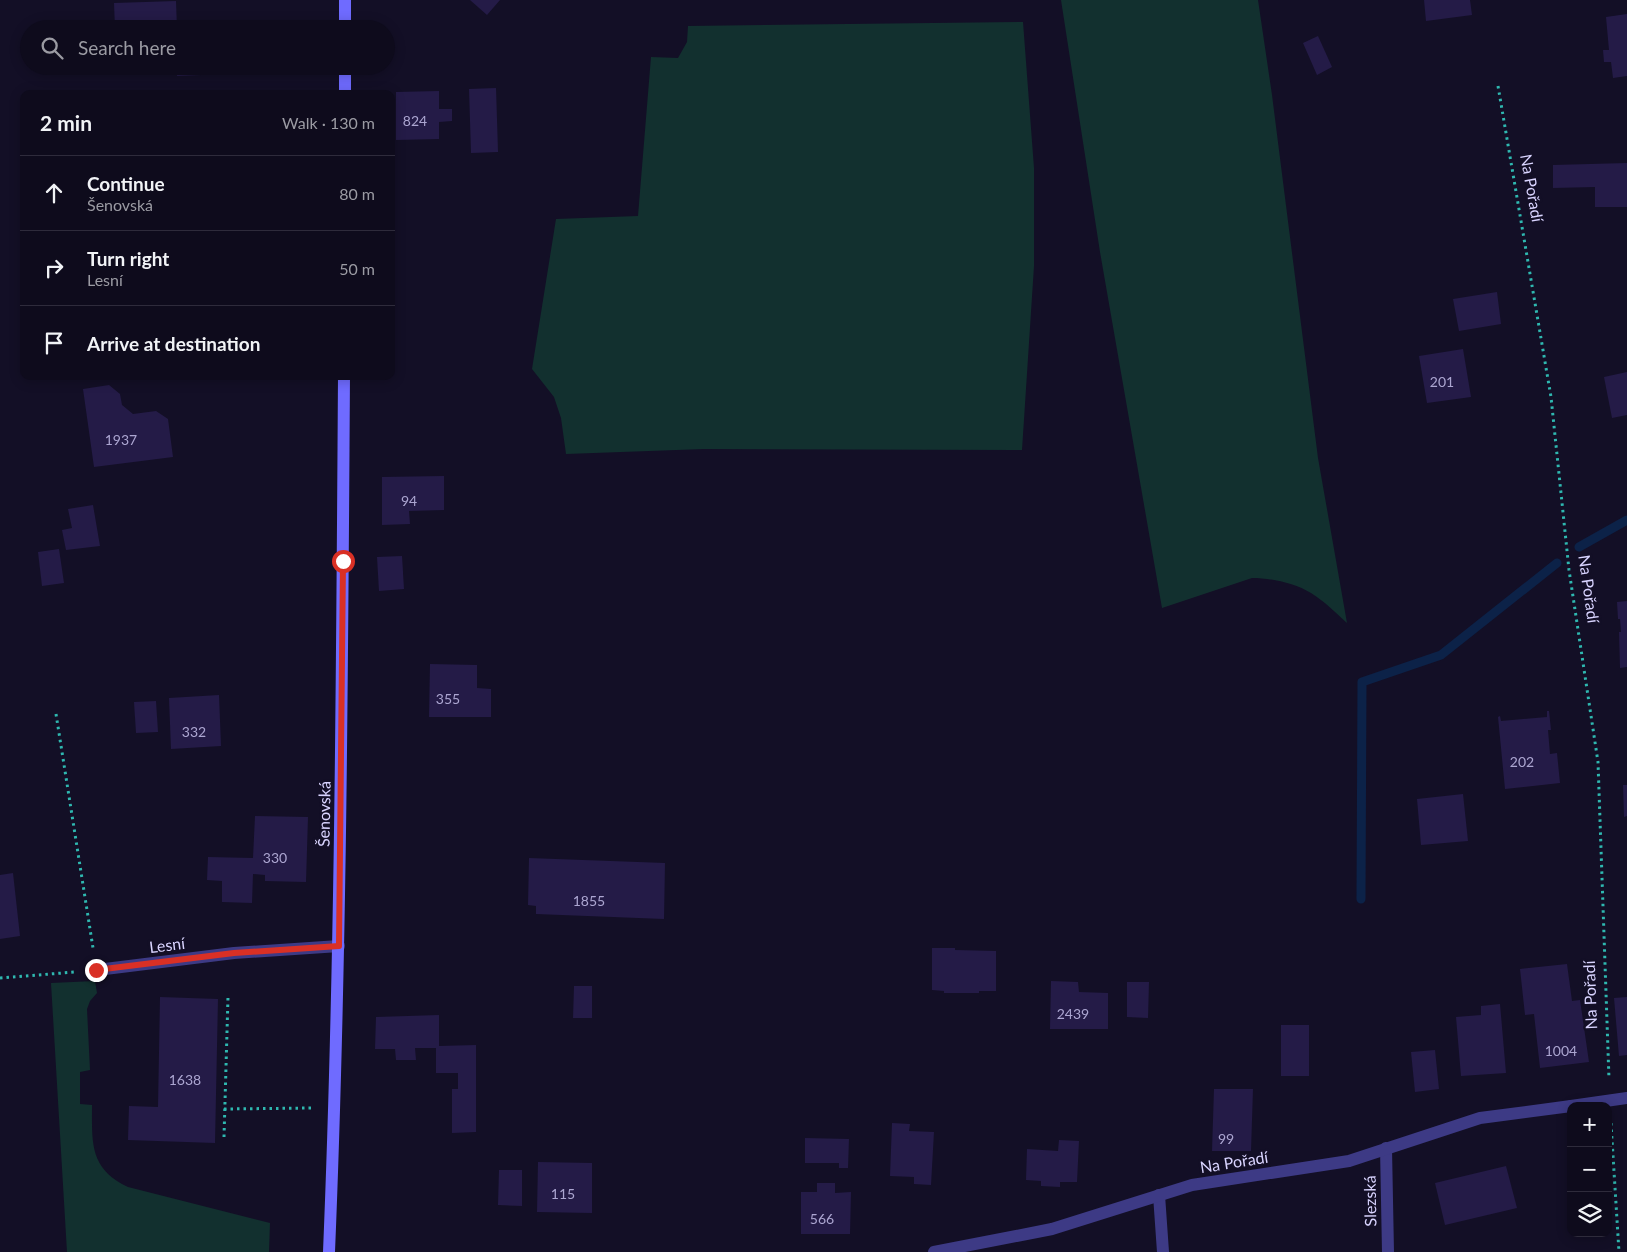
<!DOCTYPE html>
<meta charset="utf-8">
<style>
body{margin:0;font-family:Lato,sans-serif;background:#1c1929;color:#f1f3f6}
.controls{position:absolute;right:15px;bottom:15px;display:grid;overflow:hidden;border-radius:10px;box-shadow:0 2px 12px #0003}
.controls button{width:45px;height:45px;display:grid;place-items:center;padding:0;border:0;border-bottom:1px solid #2e2b3b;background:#0e0b1c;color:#f1f3f6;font:25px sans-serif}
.stop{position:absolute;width:15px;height:15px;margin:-11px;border:4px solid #d93025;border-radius:50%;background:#fff}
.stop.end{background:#d93025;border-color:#fff;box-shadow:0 1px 5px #0008}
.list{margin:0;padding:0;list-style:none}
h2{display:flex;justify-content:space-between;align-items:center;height:65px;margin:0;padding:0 20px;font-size:21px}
h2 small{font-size:16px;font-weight:400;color:#9b9ba3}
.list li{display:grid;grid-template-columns:32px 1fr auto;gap:15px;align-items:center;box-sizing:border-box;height:75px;padding:0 20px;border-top:1px solid #2e2b3b}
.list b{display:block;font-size:19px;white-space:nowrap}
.list p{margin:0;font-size:16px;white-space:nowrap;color:#9b9ba3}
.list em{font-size:16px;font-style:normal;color:#9b9ba3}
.icon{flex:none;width:28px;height:28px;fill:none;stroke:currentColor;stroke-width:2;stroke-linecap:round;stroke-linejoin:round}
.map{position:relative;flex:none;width:1627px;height:1252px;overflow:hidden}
.search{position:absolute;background:#0e0b1c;box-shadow:0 2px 12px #0003;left:20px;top:20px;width:375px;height:55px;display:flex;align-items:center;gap:12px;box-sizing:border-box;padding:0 18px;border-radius:28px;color:#9b9ba3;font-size:19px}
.panel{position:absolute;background:#0e0b1c;box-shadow:0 2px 12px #0003;left:20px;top:90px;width:375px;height:290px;border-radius:10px}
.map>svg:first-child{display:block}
</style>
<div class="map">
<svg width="1627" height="1252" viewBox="0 0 1627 1252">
<rect width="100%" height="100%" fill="#130f26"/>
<g fill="#12302f">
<path d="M 1061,0 L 1258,0 L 1272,95 L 1318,458 L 1347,623 C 1336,613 1324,601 1311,593 C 1294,583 1271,578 1252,578 L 1162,608 L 1100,252 Z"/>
<polygon points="1023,22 1034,168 1034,266 1022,450 704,449 566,454 561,418 554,397 532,369 556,219 638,216 651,57 678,58 687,42 688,26"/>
<path d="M 95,981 L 97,993 L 90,1001 L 87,1009 L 90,1070 L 80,1072 L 80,1104 L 92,1105 C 92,1142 89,1169 128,1187 L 270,1223 L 269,1252 L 67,1252 L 51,983 Z"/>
</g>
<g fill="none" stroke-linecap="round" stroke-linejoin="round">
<g stroke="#0c2248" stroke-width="9">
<polyline points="1579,547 1627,520"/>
<polyline points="1361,899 1362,682 1441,655 1557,563"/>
</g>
</g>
<g fill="#241b47">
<polygon points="470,0 500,0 487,15"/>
<polygon points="1424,0 1470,0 1472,15 1426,21"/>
<polygon points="176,1 177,29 115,29 114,3"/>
<polygon points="1627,14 1627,76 1613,78 1611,62 1604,62 1603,50 1609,50 1606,17"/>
<polygon points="1318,36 1332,67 1317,75 1303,43"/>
<polygon points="177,66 223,66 224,74 177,76"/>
<polygon points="496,88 498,152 471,153 469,89"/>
<polygon points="439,91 439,109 452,109 452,121 439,122 439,139 396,140 396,92"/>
<polygon points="1627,163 1627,207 1595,207 1595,187 1553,188 1553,165"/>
<polygon points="1497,292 1501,324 1459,331 1453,299"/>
<polygon points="1463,349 1471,397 1427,403 1419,356"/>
<polygon points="1627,372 1627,415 1612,418 1604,377"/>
<polygon points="109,385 120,394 122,405 133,414 156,411 168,419 173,457 94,467 83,389"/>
<polygon points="444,476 444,510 409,511 410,524 382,525 382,477"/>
<polygon points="93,505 100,546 66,550 62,530 72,528 68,509"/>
<polygon points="59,549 64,583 42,586 38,552"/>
<polygon points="402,556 404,589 379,591 377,557"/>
<polygon points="1627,601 1627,667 1620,668 1619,632 1621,632 1620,619 1618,619 1617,602"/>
<polygon points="430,664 477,665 477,688 491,689 491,717 429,717"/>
<polygon points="219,695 221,746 171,749 169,698"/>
<polygon points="156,701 158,732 136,733 134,702"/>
<polygon points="1547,711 1549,711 1551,730 1548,730 1550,754 1557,753 1560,783 1505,789 1498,717 1500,716 1501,721 1547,717"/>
<polygon points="1623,785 1627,785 1627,816 1624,817"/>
<polygon points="1463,794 1468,841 1421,845 1417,799"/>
<polygon points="255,816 308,817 306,882 265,881 265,875 253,874 252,903 222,902 222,881 207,880 208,857 253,858"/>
<polygon points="529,858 665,863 664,919 536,914 536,906 528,905"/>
<polygon points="13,873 20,936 0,939 0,875"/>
<polygon points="932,948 955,948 955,950 996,951 996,991 979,991 979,993 944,993 944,991 932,990"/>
<polygon points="1567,964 1572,1001 1580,1000 1589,1062 1540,1068 1534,1014 1525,1015 1520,969"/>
<polygon points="1051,981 1078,982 1079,992 1108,993 1108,1029 1050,1029"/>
<polygon points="1127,982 1149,982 1148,1018 1127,1017"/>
<polygon points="574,986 592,986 592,1018 573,1018"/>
<polygon points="160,997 218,999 215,1143 128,1140 129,1106 158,1107"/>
<polygon points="1627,997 1627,1055 1619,1056 1614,998"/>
<polygon points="1500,1004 1506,1073 1461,1076 1456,1017 1481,1015 1481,1006"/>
<polygon points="439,1015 439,1046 476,1045 476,1132 452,1133 452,1089 458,1089 458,1073 436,1073 436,1048 415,1048 416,1060 396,1060 395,1049 375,1049 376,1017"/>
<rect x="1281" y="1025" width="28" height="51"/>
<polygon points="1435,1050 1439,1089 1415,1092 1411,1052"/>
<polygon points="1214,1089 1253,1089 1251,1151 1212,1151"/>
<polygon points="892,1123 910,1124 909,1131 934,1132 931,1185 914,1184 914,1177 890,1176"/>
<polygon points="805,1138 849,1139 848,1168 839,1168 839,1163 805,1163"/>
<polygon points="1059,1140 1079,1141 1077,1182 1060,1182 1060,1187 1041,1186 1041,1181 1026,1180 1027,1149 1058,1151"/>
<polygon points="538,1162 592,1163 592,1213 537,1212"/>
<polygon points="1506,1166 1517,1208 1445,1225 1435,1183"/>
<polygon points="499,1170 522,1170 522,1206 498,1205"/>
<polygon points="817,1183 835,1183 835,1193 851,1192 850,1234 801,1234 801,1192 817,1192"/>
</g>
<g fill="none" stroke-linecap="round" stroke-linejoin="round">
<g stroke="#2fb8b0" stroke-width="3" stroke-dasharray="2.5 4" stroke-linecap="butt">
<polyline points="1498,86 1551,397 1569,570 1598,762 1609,1079"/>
<polyline points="56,714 93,948"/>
<polyline points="0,978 75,972"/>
<polyline points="224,1109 312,1108"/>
<polyline points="1611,1123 1619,1252"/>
<polyline points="224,1137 228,997"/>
</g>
<g stroke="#3d3a85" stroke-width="12">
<polyline points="97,970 234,953 339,946"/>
<polyline points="1571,1106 1627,1098"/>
<polyline points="1386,1148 1388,1252"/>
<polyline points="1159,1195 1163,1252"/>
<polyline points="934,1252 1052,1229 1192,1185 1349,1161 1480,1118 1571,1106"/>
</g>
<g stroke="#6f6bff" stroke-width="12">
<polyline points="345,29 345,0"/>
<polyline points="345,94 345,66"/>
<path d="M 329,1252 C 341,960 342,668 344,376"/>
</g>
</g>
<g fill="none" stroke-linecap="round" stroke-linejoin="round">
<polyline stroke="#d93025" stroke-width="6" points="96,970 234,953 339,946 343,561"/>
</g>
<g text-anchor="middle" stroke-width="5" stroke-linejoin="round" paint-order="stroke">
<g font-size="14" fill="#aca6d1">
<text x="415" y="126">824</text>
<text x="1442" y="387">201</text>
<text x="121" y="445">1937</text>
<text x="409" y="506">94</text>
<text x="448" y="704">355</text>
<text x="194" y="737">332</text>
<text x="1522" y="767">202</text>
<text x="275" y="863">330</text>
<text x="589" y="906">1855</text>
<text x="1073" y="1019">2439</text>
<text x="1561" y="1056">1004</text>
<text x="185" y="1085">1638</text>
<text x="1226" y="1144">99</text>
<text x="563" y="1199">115</text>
<text x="822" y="1224">566</text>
</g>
<g font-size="16" fill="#d9d4ff" stroke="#130f26">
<text transform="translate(1532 188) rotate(80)" y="6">Na Pořadí</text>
<text transform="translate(1589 589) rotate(82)" y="6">Na Pořadí</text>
<text transform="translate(324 814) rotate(-89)" y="6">Šenovská</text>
<text transform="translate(167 945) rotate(-7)" y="6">Lesní</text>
<text transform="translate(1590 995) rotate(-92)" y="6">Na Pořadí</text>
<text transform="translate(1234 1162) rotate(-9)" y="6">Na Pořadí</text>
<text transform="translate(1370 1201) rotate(-91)" y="6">Slezská</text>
</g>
</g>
</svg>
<div class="controls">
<button>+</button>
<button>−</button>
<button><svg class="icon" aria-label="layers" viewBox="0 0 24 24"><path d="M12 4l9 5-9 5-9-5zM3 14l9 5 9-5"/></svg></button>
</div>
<div class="stop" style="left:343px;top:561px"></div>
<div class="stop end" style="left:96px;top:970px"></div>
<div class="search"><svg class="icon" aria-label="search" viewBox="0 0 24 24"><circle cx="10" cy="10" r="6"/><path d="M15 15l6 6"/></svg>Search here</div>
<section class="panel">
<h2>2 min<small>Walk · 130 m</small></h2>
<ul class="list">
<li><svg class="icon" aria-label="ahead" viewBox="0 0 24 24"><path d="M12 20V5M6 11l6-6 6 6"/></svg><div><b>Continue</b><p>Šenovská</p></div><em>80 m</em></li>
<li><svg class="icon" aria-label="right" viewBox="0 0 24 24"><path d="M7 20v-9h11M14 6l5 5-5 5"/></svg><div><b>Turn right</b><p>Lesní</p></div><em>50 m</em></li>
<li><svg class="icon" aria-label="arrive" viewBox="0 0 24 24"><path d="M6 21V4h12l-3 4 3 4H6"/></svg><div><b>Arrive at destination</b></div></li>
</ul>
</section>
</div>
